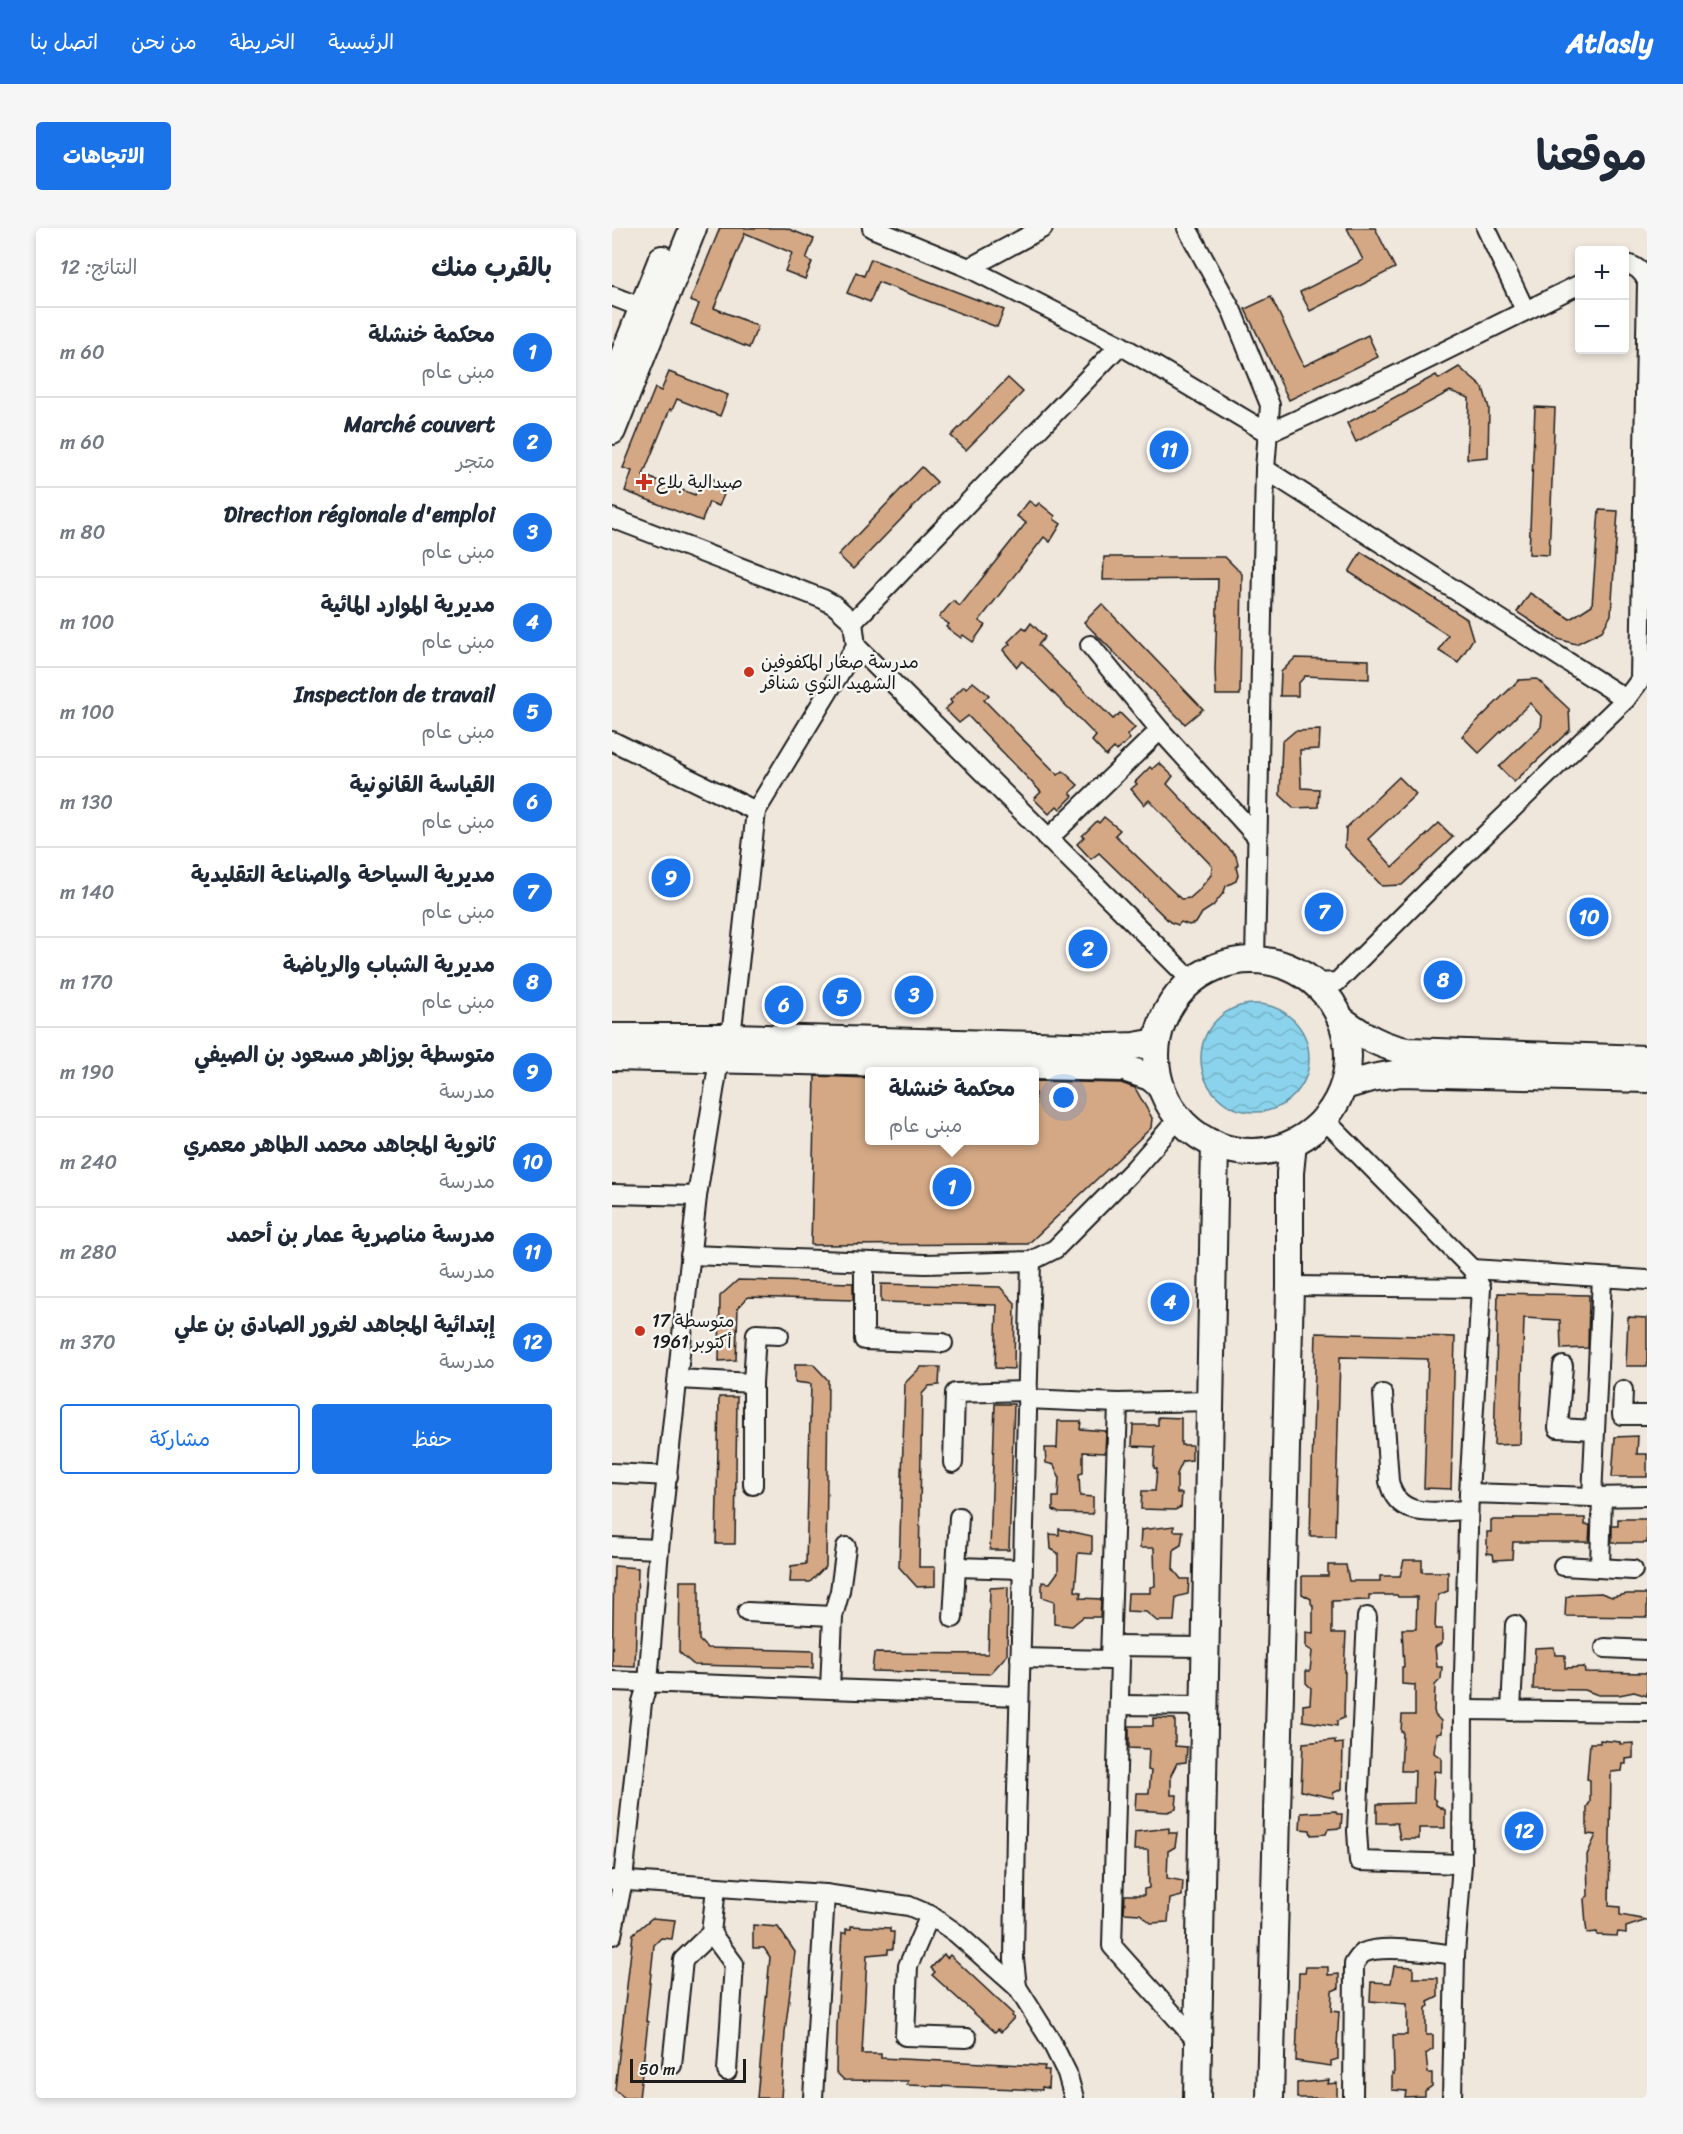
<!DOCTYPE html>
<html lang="ar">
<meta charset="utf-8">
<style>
body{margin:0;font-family:Sriracha,"Playpen Sans Arabic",sans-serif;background:#f6f6f7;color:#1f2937;direction:rtl}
.controls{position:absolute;right:18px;top:18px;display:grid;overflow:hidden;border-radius:6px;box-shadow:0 3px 9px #0003}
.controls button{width:54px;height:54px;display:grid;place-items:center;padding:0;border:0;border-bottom:2px solid #e0e1e3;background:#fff;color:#1f2937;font:30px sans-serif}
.scale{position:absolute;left:18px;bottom:15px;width:116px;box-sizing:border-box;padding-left:6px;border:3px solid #1c1c1c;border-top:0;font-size:16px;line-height:21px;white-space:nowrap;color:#1c1c1c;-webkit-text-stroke:4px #f6f6f2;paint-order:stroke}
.you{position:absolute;left:452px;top:870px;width:21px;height:21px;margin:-15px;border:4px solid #fff;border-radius:50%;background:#1a73e8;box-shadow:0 0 0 9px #1a73e833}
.badge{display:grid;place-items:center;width:39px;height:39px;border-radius:50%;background:#1a73e8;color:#fff;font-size:20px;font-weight:700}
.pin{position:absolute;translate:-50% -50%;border:3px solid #fff;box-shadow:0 2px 6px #0006}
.popup{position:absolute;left:253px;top:839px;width:174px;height:78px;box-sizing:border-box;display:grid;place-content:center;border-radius:6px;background:#fff;filter:drop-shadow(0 2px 4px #0005);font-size:20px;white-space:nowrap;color:#747a83}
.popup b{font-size:22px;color:#1f2937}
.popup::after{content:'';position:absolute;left:50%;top:100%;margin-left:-12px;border:12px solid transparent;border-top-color:#fff}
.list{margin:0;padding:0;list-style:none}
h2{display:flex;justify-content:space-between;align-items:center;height:78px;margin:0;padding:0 24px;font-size:26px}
h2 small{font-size:20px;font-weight:400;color:#747a83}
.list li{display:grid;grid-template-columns:39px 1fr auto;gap:18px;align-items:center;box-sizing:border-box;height:90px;padding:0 24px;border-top:2px solid #e0e1e3}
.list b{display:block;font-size:22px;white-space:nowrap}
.list p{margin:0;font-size:20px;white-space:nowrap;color:#747a83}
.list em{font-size:20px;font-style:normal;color:#747a83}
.actions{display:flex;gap:12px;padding:18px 24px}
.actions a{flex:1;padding:14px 0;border:2px solid #1a73e8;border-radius:6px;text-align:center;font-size:21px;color:#1a73e8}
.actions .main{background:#1a73e8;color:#fff}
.map{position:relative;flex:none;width:1035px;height:1870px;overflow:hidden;direction:ltr;border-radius:6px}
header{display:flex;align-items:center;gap:36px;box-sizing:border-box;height:84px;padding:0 30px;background:#1a73e8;color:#fff}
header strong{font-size:28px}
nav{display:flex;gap:33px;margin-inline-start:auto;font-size:21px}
.intro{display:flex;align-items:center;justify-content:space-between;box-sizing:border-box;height:144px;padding:0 36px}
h1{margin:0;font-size:42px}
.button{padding:15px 27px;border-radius:6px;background:#1a73e8;color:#fff;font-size:21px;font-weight:700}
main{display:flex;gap:36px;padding:0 36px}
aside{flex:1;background:#fff;border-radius:6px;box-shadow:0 3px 9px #0003}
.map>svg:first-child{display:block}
</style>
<header>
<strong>Atlasly</strong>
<nav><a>الرئيسية</a><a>الخريطة</a><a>من نحن</a><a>اتصل بنا</a></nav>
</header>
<div class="intro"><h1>موقعنا</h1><a class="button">الاتجاهات</a></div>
<main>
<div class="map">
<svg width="1035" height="1870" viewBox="0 0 1035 1870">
<defs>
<pattern id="water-waves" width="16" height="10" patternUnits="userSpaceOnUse" patternTransform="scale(1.5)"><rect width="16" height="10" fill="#8bd3ec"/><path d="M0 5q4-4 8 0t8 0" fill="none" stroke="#77b5ca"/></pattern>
</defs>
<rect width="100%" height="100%" fill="#efe6dc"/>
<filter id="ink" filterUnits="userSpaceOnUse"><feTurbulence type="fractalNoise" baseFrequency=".0167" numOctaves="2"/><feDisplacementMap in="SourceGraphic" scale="12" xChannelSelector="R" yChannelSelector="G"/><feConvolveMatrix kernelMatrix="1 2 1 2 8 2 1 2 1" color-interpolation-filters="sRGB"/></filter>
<g filter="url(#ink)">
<circle fill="url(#water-waves)" stroke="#5f8a99" stroke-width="1.5" cx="643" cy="830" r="54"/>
<g fill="#d4a885" stroke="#1c1c1c" stroke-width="1.5">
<polygon points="108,0 174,0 202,11 194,31 200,34 193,51 173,43 180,25 133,5 102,80 146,98 137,120 79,96 87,76 78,73"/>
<polygon points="735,0 763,0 783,40 698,83 688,64 751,32"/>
<polygon points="259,31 392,82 385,99 266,54 258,74 235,65 244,44 252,48"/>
<polygon points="659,69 692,138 756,107 766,129 677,172 633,81"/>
<polygon points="847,139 871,160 877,180 876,229 855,231 857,170 838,163 744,214 735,195 824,147 827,151"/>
<polygon points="57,144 116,167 108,188 65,171 60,182 58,181 31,247 83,267 87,256 90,257 94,248 116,257 107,278 97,274 90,293 13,263 20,243 11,240 43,160 49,163"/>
<polygon points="396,150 411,164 354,222 339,208"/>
<polygon points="923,179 943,180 937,327 917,326"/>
<polygon points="310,239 325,254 241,341 226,327"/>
<polygon points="417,273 424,278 427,275 443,288 442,291 449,296 438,314 432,309 367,393 373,397 361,414 351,407 349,410 334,399 337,396 327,389 341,373 348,378 414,295 405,288"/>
<polygon points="987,282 1006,283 999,387 990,403 964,416 946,411 905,384 918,365 958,391 980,377"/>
<polygon points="749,324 855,391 861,411 846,435 827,423 836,407 737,344"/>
<polygon points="492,329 613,329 630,346 628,467 604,467 603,442 606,351 491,352"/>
<polygon points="490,376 591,481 573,496 472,394"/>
<polygon points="419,395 433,409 426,417 501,491 508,485 523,500 515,507 518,511 504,523 502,520 494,528 480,513 484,508 410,433 405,439 391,422 398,416 396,414 411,399 414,402"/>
<polygon points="683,430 757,432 757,451 693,448 686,456 686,468 668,468 669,444"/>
<polygon points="925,451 957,481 958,502 902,554 887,539 929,499 930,489 918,475 867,525 850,508 907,452"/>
<polygon points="361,454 377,467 372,472 446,547 451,543 466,557 458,565 461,568 448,581 445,578 437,586 422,571 429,564 356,488 347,495 333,481 340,475 338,472 352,458 355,460"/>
<polygon points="708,502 707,521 688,522 689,560 707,561 706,579 682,580 668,567 670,514 683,503"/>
<polygon points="547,535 561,548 555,556 624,628 626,636 624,639 626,647 624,653 614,658 612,664 601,678 590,685 584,695 577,697 569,694 566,697 558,694 487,625 479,631 465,616 472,609 470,608 485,593 487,595 492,589 508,602 503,607 569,671 578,670 586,663 599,647 600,638 537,572 532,577 519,561 525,556 523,554 538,539 540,541"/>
<polygon points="787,549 804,566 756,611 781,639 827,595 841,609 790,657 770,658 733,619 734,600"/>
<polygon points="203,848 258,850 258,912 423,912 423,853 509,855 523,860 540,890 539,900 416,1016 199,1017"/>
<polygon points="126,1052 241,1055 241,1072 136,1069 126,1080 124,1132 107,1133 108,1068"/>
<polygon points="269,1056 388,1059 403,1075 402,1141 383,1140 385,1077 269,1074"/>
<polygon points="886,1065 977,1067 976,1120 949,1121 948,1092 912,1090 908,1216 882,1217"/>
<polygon points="1016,1089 1035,1090 1035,1138 1014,1138"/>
<polygon points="704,1105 843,1109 839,1261 812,1260 816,1131 728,1129 723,1308 698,1308"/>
<polygon points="183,1136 201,1136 216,1152 214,1338 198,1354 178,1354 179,1338 194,1336 199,1156 183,1154"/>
<polygon points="309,1139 328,1139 327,1157 317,1158 310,1166 307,1339 323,1339 323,1358 305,1359 287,1339 293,1155"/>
<polygon points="107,1169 125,1169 123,1316 104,1316"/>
<polygon points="383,1176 402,1176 397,1322 378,1322"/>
<polygon points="546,1189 569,1190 569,1217 580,1217 580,1232 571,1233 565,1246 565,1265 570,1265 569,1279 563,1282 529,1281 530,1263 543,1263 545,1241 542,1240 543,1219 520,1218 521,1197 546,1197"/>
<polygon points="446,1193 469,1193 468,1201 494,1203 493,1225 471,1224 471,1245 467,1246 468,1268 481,1269 481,1286 447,1285 441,1282 441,1269 446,1269 447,1249 442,1237 434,1235 433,1220 445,1220"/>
<polygon points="1026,1208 1025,1226 1035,1226 1035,1249 1000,1249 1003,1209"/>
<polygon points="902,1290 973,1290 973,1297 978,1297 977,1314 901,1314 900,1331 882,1332 881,1326 875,1325 875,1304 879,1304 879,1292 902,1292"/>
<polygon points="1006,1291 1035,1291 1035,1315 1000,1315 1000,1298 1006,1298"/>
<polygon points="562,1298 562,1303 571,1303 569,1317 562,1321 561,1341 569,1351 577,1351 576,1366 564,1369 562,1393 545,1393 534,1384 515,1383 516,1365 538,1365 538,1359 543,1358 542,1320 528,1320 529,1302"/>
<polygon points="447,1301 480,1308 480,1326 466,1325 463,1363 469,1364 468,1370 489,1371 488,1389 471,1389 460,1398 442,1396 442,1373 430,1369 430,1354 438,1355 446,1344 446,1325 439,1321 438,1306 447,1307"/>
<polygon points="792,1332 810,1332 810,1344 836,1344 836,1363 826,1367 826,1372 824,1374 823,1401 830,1401 830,1415 823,1419 825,1439 830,1439 829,1451 823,1457 822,1482 823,1487 829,1493 829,1505 824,1506 822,1525 829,1530 829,1544 822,1543 821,1570 824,1573 824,1577 833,1582 833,1600 807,1600 807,1611 788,1611 785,1595 765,1595 765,1576 802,1575 803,1543 789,1543 791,1504 789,1504 790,1487 803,1487 803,1457 790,1456 790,1439 792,1439 790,1401 804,1401 805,1369 786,1369 785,1367 757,1367 757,1372 720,1373 720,1405 734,1405 732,1444 733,1444 732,1490 725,1493 725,1498 691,1493 691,1477 698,1476 699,1460 694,1455 694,1443 698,1443 700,1423 694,1419 694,1404 701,1405 701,1378 699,1375 699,1371 690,1366 690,1348 716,1348 716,1337 734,1337 737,1353 768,1353 768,1348 788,1348"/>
<polygon points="2,1338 26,1340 23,1439 0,1438"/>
<polygon points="68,1353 87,1353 87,1412 95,1420 201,1423 201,1440 82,1437 67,1424"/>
<polygon points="396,1359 395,1427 378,1446 260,1443 262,1425 376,1426 378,1360"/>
<polygon points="989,1365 1000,1369 1015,1366 1035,1366 1035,1389 953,1388 954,1369 964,1366"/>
<polygon points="942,1419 943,1427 953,1427 953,1440 972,1439 973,1444 1035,1445 1035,1468 1022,1464 1007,1467 986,1467 973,1462 921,1461 923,1420"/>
<polygon points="541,1490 563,1491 563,1518 575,1519 574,1534 565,1535 559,1547 559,1567 565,1567 564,1581 556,1584 523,1582 524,1565 537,1565 539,1543 536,1542 537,1521 517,1520 517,1498 541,1498"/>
<polygon points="723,1512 723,1516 731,1515 730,1561 721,1565 722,1570 689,1563 691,1515"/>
<polygon points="988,1512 1008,1514 1008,1516 1021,1515 1021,1530 1014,1531 1014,1536 1011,1536 1010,1543 999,1544 997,1678 1008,1679 1008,1687 1035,1692 1014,1699 1014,1705 1006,1704 1005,1708 985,1707 985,1704 975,1705 974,1697 972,1671 976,1668 975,1627 984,1607 975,1606 975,1579 978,1574 978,1552 975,1551 978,1515 988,1515"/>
<polygon points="724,1583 725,1586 730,1586 729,1600 716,1601 714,1606 699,1607 698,1602 688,1601 689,1585"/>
<polygon points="557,1600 557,1605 565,1605 563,1619 556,1623 555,1650 571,1653 570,1668 558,1671 556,1694 539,1695 528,1686 512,1685 513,1667 532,1667 532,1661 537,1660 536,1622 522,1622 523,1604"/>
<polygon points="40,1690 63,1692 60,1711 49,1710 42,1717 34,1793 36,1794 27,1870 13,1870 3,1862 21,1706"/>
<polygon points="141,1697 166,1699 183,1724 173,1804 169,1870 145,1870 158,1729 152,1720 141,1720"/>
<polygon points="239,1698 278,1700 278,1704 282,1704 281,1721 276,1721 276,1725 255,1727 250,1826 269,1826 269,1830 433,1838 432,1842 437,1842 436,1860 430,1859 430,1862 295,1857 296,1853 232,1852 224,1844 225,1798 230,1705 234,1705 234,1701 239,1701"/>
<polygon points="332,1726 335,1730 338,1727 401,1786 399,1788 402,1790 389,1804 386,1801 383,1804 320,1747 323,1744 319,1740"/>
<polygon points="782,1738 801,1739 801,1750 826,1750 826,1769 816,1774 817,1778 814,1780 814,1807 821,1807 821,1821 814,1826 816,1845 820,1845 820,1858 813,1863 813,1868 793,1869 794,1863 780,1862 780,1845 782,1846 781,1807 795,1807 795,1776 758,1773 759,1754 779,1755"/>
<polygon points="694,1739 716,1739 716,1747 727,1746 727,1760 720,1763 719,1783 727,1784 725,1817 726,1817 726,1831 719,1833 719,1838 684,1833 687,1745 693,1745"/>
<polygon points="717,1852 716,1856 725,1855 725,1870 685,1870 685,1855"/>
</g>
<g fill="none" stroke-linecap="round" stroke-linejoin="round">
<g stroke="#1c1c1c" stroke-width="22">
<g id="street">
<polyline points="260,0 357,40 508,117 656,205"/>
<polyline points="575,0 620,83 658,177 653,241 643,732"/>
<polyline points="874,0 913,82"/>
<polyline points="357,40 431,0"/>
<polyline points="0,68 31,80"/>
<polyline points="656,205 778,150 968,56"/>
<polyline points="653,241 1014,471"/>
<polyline points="0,290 211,371 222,377 241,394 244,418 580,753"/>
<polyline points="241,394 508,117"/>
<polyline points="478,417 548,502 645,609"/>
<polyline points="0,513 144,583"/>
<polyline points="436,611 548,502"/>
<path d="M 704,755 L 725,754 L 844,635 L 1014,471 L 1028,452 L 1035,53 C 1030,43 1024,37 1012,36"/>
<polyline points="713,892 860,1041"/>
<polyline points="0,966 85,968"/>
<polyline points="78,1027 313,1036 419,1033 443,1021 523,940 567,890"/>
<polyline points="252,1034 252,1112 331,1115"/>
<polyline points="678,1058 869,1060 860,1041 1035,1052"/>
<polyline points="951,1138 946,1200 983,1202"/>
<polyline points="66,1151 141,1155 144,1106 167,1107"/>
<polyline points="141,1155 141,1257"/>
<polyline points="1011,1162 1010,1187 1035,1187"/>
<path d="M 771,1166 L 777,1253 C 785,1293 825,1283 856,1282"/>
<polyline points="415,1171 506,1175 599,1173"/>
<polyline points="341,1235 343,1165 415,1163"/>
<polyline points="0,1245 56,1248"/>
<polyline points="857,1265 869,1060"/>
<polyline points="980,1269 990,1050"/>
<polyline points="0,1319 47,1321"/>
<polyline points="951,1338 1021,1342"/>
<polyline points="344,1339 410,1341"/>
<polyline points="988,1340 990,1269"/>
<polyline points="135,1384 221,1388"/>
<polyline points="755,1389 745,1603 747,1633 850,1636"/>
<polyline points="341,1390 347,1289"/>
<polyline points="499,1418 594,1419"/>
<polyline points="993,1420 1035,1422"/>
<polyline points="408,1430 498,1432 506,1175"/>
<polyline points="498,1432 508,1433 500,1718 586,1814"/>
<polyline points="0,1453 407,1468"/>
<polyline points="218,1461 221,1388 228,1363 234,1319"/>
<polyline points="507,1477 593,1478"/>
<polyline points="851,1482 1035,1484"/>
<polyline points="899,1483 903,1397"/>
<polyline points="1,1652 213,1666 297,1678 318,1687 344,1705 405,1759 439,1813 455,1845 462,1870"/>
<polyline points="318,1687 296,1738 293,1808 355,1810"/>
<polyline points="99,1705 122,1736 115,1843"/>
<polyline points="0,1707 11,1652 30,1474 36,1454 47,1321 85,968 107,832 119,809 144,583 244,418"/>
<polyline points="405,1759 402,1731 404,1600 419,1033"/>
<polyline points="60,1837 71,1732 99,1705 104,1660"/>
<polyline points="201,1870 213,1666"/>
<path d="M 741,1870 L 742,1736 C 744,1733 748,1727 751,1725 C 770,1716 821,1724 843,1727"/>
<polyline points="840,1870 843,1727 850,1636 851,1482 857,1265 980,1269 1035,1268"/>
</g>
</g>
<g stroke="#1c1c1c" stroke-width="30">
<g id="secondary">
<polyline points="0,157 50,31"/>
<polyline points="0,203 81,0"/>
<circle cx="640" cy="828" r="96"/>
<path d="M 730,792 C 751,807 769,819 796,823 L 1035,831"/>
<polyline points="0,809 119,809 497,819 522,818 545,814"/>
<polyline points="0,829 512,840 538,849 548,857"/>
<polyline points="732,858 760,850 788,845 1035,851"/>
<polyline points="585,1870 603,916"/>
<polyline points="658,1870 678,1058 678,945 681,915"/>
</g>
</g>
<use href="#street" stroke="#f6f6f2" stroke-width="18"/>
<use href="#secondary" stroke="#f6f6f2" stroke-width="26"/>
</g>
</g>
<g fill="#c8321e" stroke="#f6f6f2" stroke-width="2">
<path d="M29 245h6v6h6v6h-6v6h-6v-6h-6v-6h6z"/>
<circle cx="137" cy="444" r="6"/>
<circle cx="28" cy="1103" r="6"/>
</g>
<g text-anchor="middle" stroke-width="5" stroke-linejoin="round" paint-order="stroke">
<g font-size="18" fill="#1c1c1c" stroke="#f6f6f2" text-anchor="start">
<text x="44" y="260">صيدالية بلاع</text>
<text x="149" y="440">مدرسة صغار المكفوفين<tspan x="149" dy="21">الشهيد النوي شناقر</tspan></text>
<text x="40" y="1099">متوسطة 17<tspan x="40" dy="21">أكتوبر 1961</tspan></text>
</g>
</g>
</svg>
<div class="controls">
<button>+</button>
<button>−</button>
</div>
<div class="scale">50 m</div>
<div class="you"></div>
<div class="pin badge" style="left:340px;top:959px">1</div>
<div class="popup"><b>محكمة خنشلة</b>مبنى عام</div>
<div class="pin badge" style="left:476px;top:721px">2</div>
<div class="pin badge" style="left:302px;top:767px">3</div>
<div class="pin badge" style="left:558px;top:1074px">4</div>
<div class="pin badge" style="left:230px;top:769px">5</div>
<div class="pin badge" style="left:172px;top:777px">6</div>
<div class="pin badge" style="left:712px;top:684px">7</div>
<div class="pin badge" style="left:831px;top:752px">8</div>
<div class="pin badge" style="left:59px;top:650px">9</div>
<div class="pin badge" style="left:977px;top:689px">10</div>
<div class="pin badge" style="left:557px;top:222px">11</div>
<div class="pin badge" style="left:912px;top:1603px">12</div>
</div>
<aside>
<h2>بالقرب منك<small>النتائج: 12</small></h2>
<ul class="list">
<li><span class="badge">1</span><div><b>محكمة خنشلة</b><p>مبنى عام</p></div><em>60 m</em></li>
<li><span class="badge">2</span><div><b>Marché couvert</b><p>متجر</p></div><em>60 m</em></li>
<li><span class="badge">3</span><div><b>Direction régionale d'emploi</b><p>مبنى عام</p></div><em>80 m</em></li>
<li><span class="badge">4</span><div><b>مديرية الموارد المائية</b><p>مبنى عام</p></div><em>100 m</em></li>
<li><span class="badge">5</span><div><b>Inspection de travail</b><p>مبنى عام</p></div><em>100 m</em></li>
<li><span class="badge">6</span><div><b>القياسة القانونية</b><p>مبنى عام</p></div><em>130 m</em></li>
<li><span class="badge">7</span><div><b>مديرية السياحة والصناعة التقليدية</b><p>مبنى عام</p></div><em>140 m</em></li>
<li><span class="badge">8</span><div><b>مديرية الشباب والرياضة</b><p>مبنى عام</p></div><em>170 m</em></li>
<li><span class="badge">9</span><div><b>متوسطة بوزاهر مسعود بن الصيفي</b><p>مدرسة</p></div><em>190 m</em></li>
<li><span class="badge">10</span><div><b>ثانوية المجاهد محمد الطاهر معمري</b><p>مدرسة</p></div><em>240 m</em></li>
<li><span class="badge">11</span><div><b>مدرسة مناصرية عمار بن أحمد</b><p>مدرسة</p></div><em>280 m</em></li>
<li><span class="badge">12</span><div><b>إبتدائية المجاهد لغرور الصادق بن علي</b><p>مدرسة</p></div><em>370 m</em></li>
</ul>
<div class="actions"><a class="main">حفظ</a><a>مشاركة</a></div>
</aside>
</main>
